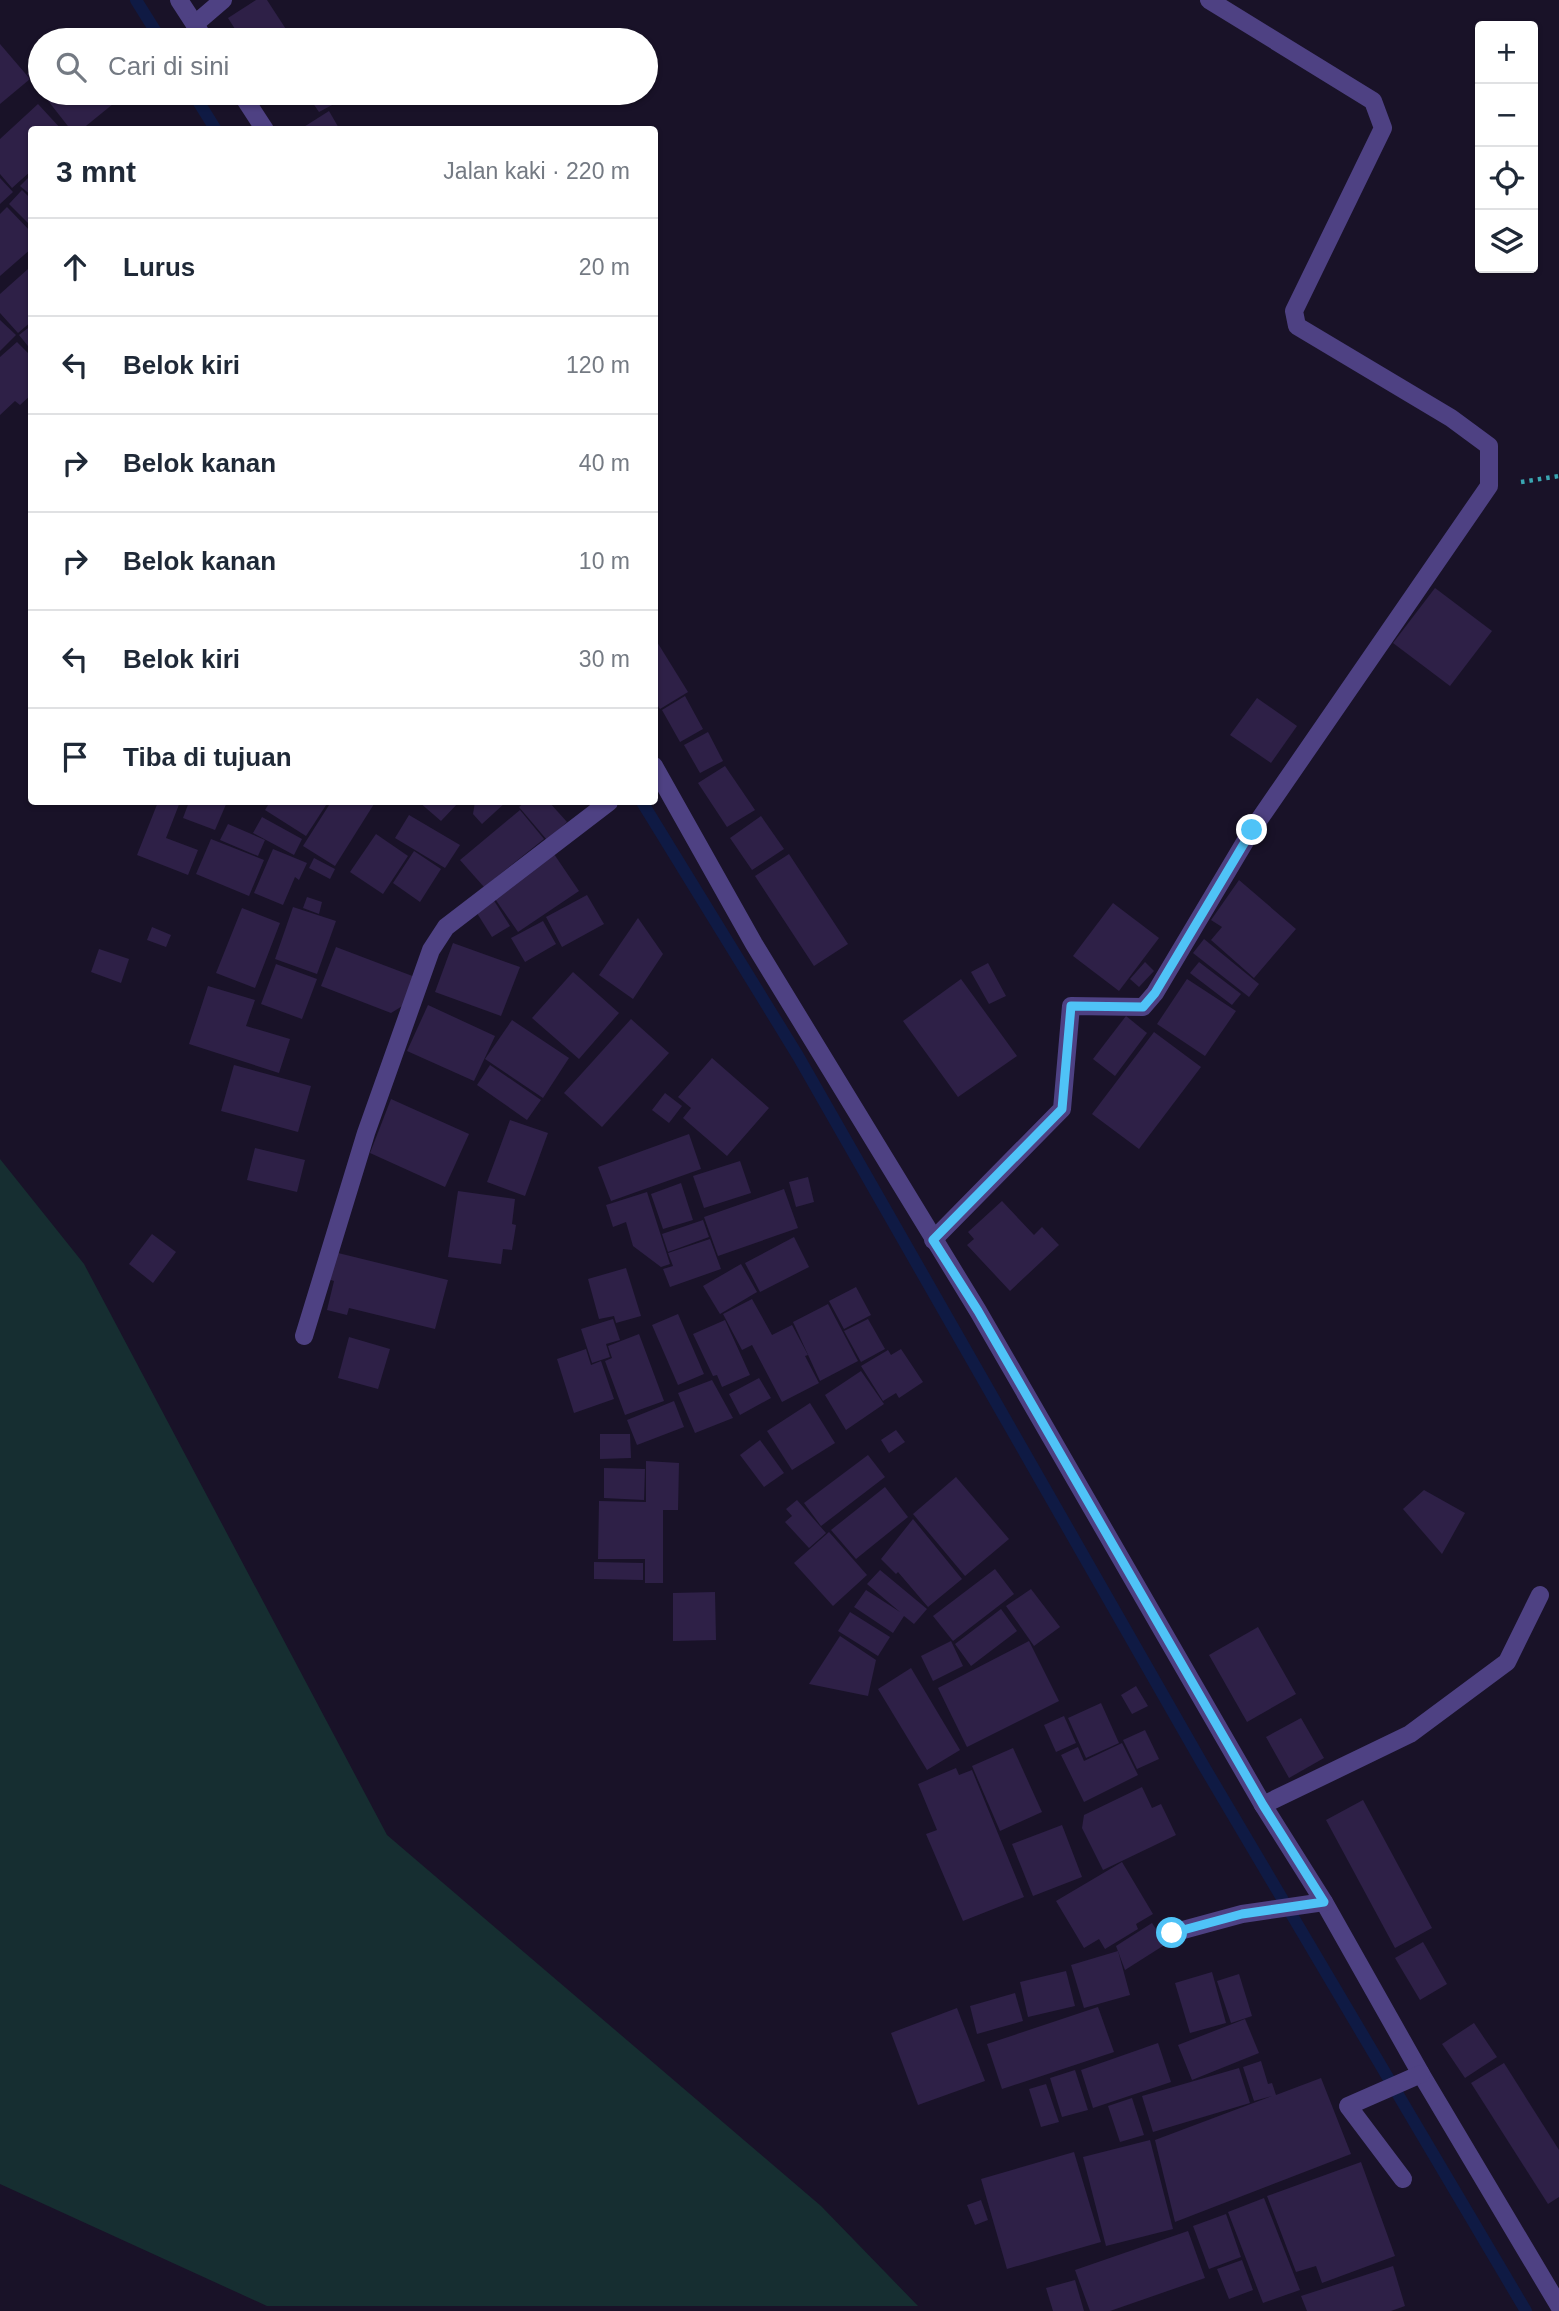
<!DOCTYPE html>
<html lang="id">
<meta charset="utf-8">
<style>
body{margin:0;font-family:Arial,sans-serif;background:#f6f6f7;color:#1f2937}
.controls{position:absolute;right:21px;top:21px;display:grid;overflow:hidden;border-radius:7px;box-shadow:0 2px 5px #0004}
.controls button{width:63px;height:63px;display:grid;place-items:center;padding:0;border:0;border-bottom:2px solid #e0e1e3;background:#fff;color:#1f2937;font:35px sans-serif}
.stop{position:absolute;width:21px;height:21px;margin:-16px;border:5px solid #4fc3f7;border-radius:50%;background:#fff}
.stop.end{background:#4fc3f7;border-color:#fff;box-shadow:0 2px 7px #0008}
.list{margin:0;padding:0;list-style:none}
h2{display:flex;justify-content:space-between;align-items:center;height:91px;margin:0;padding:0 28px;font-size:30px}
h2 small{font-size:23px;font-weight:400;color:#747a83}
.list li{display:grid;grid-template-columns:46px 1fr auto;gap:21px;align-items:center;box-sizing:border-box;height:98px;padding:0 28px;border-top:2px solid #e0e1e3}
.list b{display:block;font-size:26px;white-space:nowrap}
.list em{font-size:23px;font-style:normal;color:#747a83}
.icon{flex:none;width:38px;height:38px;fill:none;stroke:currentColor;stroke-width:2;stroke-linecap:round;stroke-linejoin:round}
.map{position:relative;flex:none;width:1559px;height:2311px;overflow:hidden}
.search{position:absolute;background:#fff;box-shadow:0 2px 5px #0004;left:28px;top:28px;width:630px;height:77px;display:flex;align-items:center;gap:18px;box-sizing:border-box;padding:0 24px;border-radius:38px;color:#747a83;font-size:26px}
.panel{position:absolute;background:#fff;box-shadow:0 2px 5px #0004;left:28px;top:126px;width:630px;height:679px;border-radius:7px}
.map>svg:first-child{display:block}
</style>
<div class="map">
<svg width="1559" height="2311" viewBox="0 0 1559 2311">
<rect width="100%" height="100%" fill="#191228"/>
<polygon fill="#162e31" points="0,1159 84,1264 387,1835 821,2206 918,2306 267,2306 0,2184"/>
<g fill="none" stroke-linecap="round" stroke-linejoin="round">
<g stroke="#0f1a44" stroke-width="12">
<polyline points="136,0 161,40"/>
<polyline points="193,93 216,130"/>
<polyline points="642,802 798,1056 1202,1763 1526,2311"/>
</g>
</g>
<g fill="#2e2047">
<polygon points="256,0 267,0 293,40 242,40 228,18"/>
<polygon points="0,44 30,79 0,104"/>
<polygon points="40,64 40,90 27,74"/>
<polygon points="42,93 104,93 113,104 81,130 71,130"/>
<polygon points="306,93 327,93 334,104 319,112"/>
<polygon points="38,104 62,130 32,130 32,170 12,188 0,174 0,139"/>
<polygon points="329,111 340,130 299,130"/>
<polygon points="32,174 32,196 20,186"/>
<polygon points="0,178 13,192 0,204"/>
<polygon points="22,190 32,200 32,227 9,204"/>
<polygon points="7,207 32,233 32,248 0,276 0,214"/>
<polygon points="28,269 32,272 32,321 18,333 0,313 0,294"/>
<polygon points="0,320 16,335 0,351"/>
<polygon points="32,325 32,351 19,335"/>
<polygon points="17,342 32,357 32,394 20,405 15,401 0,415 0,357"/>
<polygon points="1435,588 1492,631 1450,686 1393,643"/>
<polygon points="654,637 688,692 660,709 654,700"/>
<polygon points="685,696 703,729 680,742 662,710"/>
<polygon points="1257,698 1297,726 1271,763 1230,735"/>
<polygon points="708,732 723,761 700,773 684,745"/>
<polygon points="725,766 755,810 727,827 698,783"/>
<polygon points="158,802 180,802 166,838 198,850 188,875 137,855"/>
<polygon points="189,802 227,802 215,830 183,818"/>
<polygon points="270,802 328,802 306,836 265,810"/>
<polygon points="331,802 370,802 374,804 335,866 303,846"/>
<polygon points="419,802 459,802 441,821"/>
<polygon points="475,802 506,802 482,824 473,814"/>
<polygon points="525,802 549,802 567,822 547,840 519,807"/>
<polygon points="520,810 544,839 484,887 460,860"/>
<polygon points="409,815 460,845 445,868 395,838"/>
<polygon points="761,816 784,849 752,870 730,838"/>
<polygon points="262,817 302,839 294,855 253,833"/>
<polygon points="228,824 265,840 258,856 220,840"/>
<polygon points="376,834 408,856 383,894 350,872"/>
<polygon points="211,839 264,860 249,896 196,874"/>
<polygon points="273,849 307,863 299,880 295,877 283,905 254,893"/>
<polygon points="414,851 441,869 420,902 393,883"/>
<polygon points="554,854 579,891 518,932 493,896"/>
<polygon points="789,854 848,944 814,966 755,876"/>
<polygon points="314,858 335,869 330,879 309,868"/>
<polygon points="1239,880 1296,929 1254,978 1211,940 1222,927 1211,920"/>
<polygon points="587,895 604,924 562,947 546,917"/>
<polygon points="307,897 322,902 319,914 303,908"/>
<polygon points="493,899 510,926 492,937 475,910"/>
<polygon points="1113,903 1159,938 1119,991 1073,956"/>
<polygon points="293,907 336,921 317,974 275,959"/>
<polygon points="242,908 280,923 255,988 216,973"/>
<polygon points="638,918 663,954 633,999 599,975"/>
<polygon points="543,921 556,944 525,962 511,938"/>
<polygon points="152,927 171,935 166,947 147,940"/>
<polygon points="1204,939 1259,984 1249,997 1193,953"/>
<polygon points="453,943 520,967 501,1016 435,992"/>
<polygon points="336,947 415,977 404,1005 391,1013 321,986"/>
<polygon points="99,949 129,959 121,983 91,972"/>
<polygon points="1145,962 1154,971 1139,987 1130,979"/>
<polygon points="1199,962 1241,994 1232,1005 1190,973"/>
<polygon points="988,963 1006,996 989,1004 971,972"/>
<polygon points="276,964 317,979 302,1019 261,1004"/>
<polygon points="573,972 619,1013 579,1059 532,1018"/>
<polygon points="961,979 1017,1056 958,1097 903,1021"/>
<polygon points="1187,979 1236,1011 1205,1056 1157,1024"/>
<polygon points="208,986 255,1000 246,1026 290,1039 279,1073 189,1044"/>
<polygon points="428,1005 495,1036 474,1081 407,1051"/>
<polygon points="1126,1016 1147,1033 1115,1076 1093,1059"/>
<polygon points="631,1019 669,1053 602,1127 564,1093"/>
<polygon points="512,1020 569,1058 543,1098 485,1059"/>
<polygon points="1154,1032 1201,1067 1139,1149 1092,1114"/>
<polygon points="712,1058 769,1108 727,1156 683,1118 691,1108 678,1097"/>
<polygon points="234,1065 311,1086 298,1132 221,1111"/>
<polygon points="490,1065 541,1100 527,1120 477,1085"/>
<polygon points="665,1093 682,1106 669,1123 652,1110"/>
<polygon points="391,1099 469,1134 445,1187 370,1153"/>
<polygon points="510,1120 548,1133 525,1196 487,1182"/>
<polygon points="689,1134 701,1169 611,1201 598,1167"/>
<polygon points="255,1148 305,1160 297,1192 247,1180"/>
<polygon points="740,1161 751,1193 704,1208 693,1176"/>
<polygon points="808,1177 814,1202 796,1207 789,1182"/>
<polygon points="681,1183 693,1220 663,1229 651,1194"/>
<polygon points="784,1189 798,1228 718,1256 704,1217"/>
<polygon points="458,1191 515,1199 512,1224 516,1225 512,1250 503,1249 501,1264 448,1257"/>
<polygon points="647,1192 670,1264 661,1267 633,1246 626,1222 613,1227 606,1205"/>
<polygon points="1002,1201 1034,1235 1042,1227 1059,1245 1010,1291 967,1245 974,1239 968,1232"/>
<polygon points="703,1220 709,1237 668,1252 662,1234"/>
<polygon points="152,1234 176,1252 153,1283 129,1264"/>
<polygon points="794,1237 809,1267 760,1292 745,1263"/>
<polygon points="710,1239 721,1269 670,1287 663,1269 673,1266 668,1253"/>
<polygon points="334,1252 448,1280 435,1329 349,1308 347,1315 327,1310 334,1281 328,1279"/>
<polygon points="741,1264 757,1292 720,1314 703,1286"/>
<polygon points="626,1268 641,1316 616,1323 614,1316 599,1319 588,1279"/>
<polygon points="856,1287 871,1315 844,1329 829,1301"/>
<polygon points="752,1299 772,1335 792,1325 808,1355 805,1356 819,1383 782,1402 752,1345 742,1350 723,1314"/>
<polygon points="828,1304 858,1361 820,1381 793,1322"/>
<polygon points="678,1314 704,1374 678,1385 652,1325"/>
<polygon points="613,1319 620,1340 606,1344 610,1357 592,1363 581,1329"/>
<polygon points="868,1319 885,1349 861,1362 844,1331"/>
<polygon points="725,1320 750,1375 722,1387 717,1375 713,1376 693,1334"/>
<polygon points="639,1334 664,1401 625,1415 605,1361 612,1358 608,1346"/>
<polygon points="349,1337 390,1349 378,1389 338,1378"/>
<polygon points="586,1349 591,1365 601,1361 614,1399 574,1413 557,1359"/>
<polygon points="901,1349 923,1382 899,1398 896,1393 883,1401 861,1366 888,1350 891,1355"/>
<polygon points="861,1371 884,1404 846,1430 825,1395"/>
<polygon points="759,1378 771,1398 740,1415 729,1394"/>
<polygon points="712,1380 733,1418 695,1433 678,1393"/>
<polygon points="674,1401 684,1427 637,1445 627,1420"/>
<polygon points="810,1403 835,1443 792,1470 767,1431"/>
<polygon points="896,1430 905,1442 889,1453 881,1440"/>
<polygon points="600,1434 630,1434 631,1458 600,1459"/>
<polygon points="760,1440 784,1473 764,1487 740,1455"/>
<polygon points="868,1455 885,1477 821,1526 804,1503"/>
<polygon points="646,1461 679,1463 678,1510 663,1510 663,1583 645,1583 645,1559 598,1559 599,1501 646,1502"/>
<polygon points="604,1468 645,1469 644,1500 604,1498"/>
<polygon points="956,1477 1009,1539 965,1576 913,1514"/>
<polygon points="885,1487 908,1517 856,1559 831,1530"/>
<polygon points="1424,1490 1465,1513 1442,1554 1403,1509"/>
<polygon points="797,1500 826,1533 809,1548 785,1522 792,1516 786,1509"/>
<polygon points="913,1519 962,1579 928,1607 898,1572 896,1574 881,1559"/>
<polygon points="829,1532 867,1575 833,1606 794,1563"/>
<polygon points="594,1562 643,1563 643,1580 594,1579"/>
<polygon points="995,1569 1014,1594 953,1641 933,1616"/>
<polygon points="880,1570 927,1609 914,1624 904,1616 893,1633 854,1607 866,1590 900,1612 867,1584"/>
<polygon points="1031,1589 1060,1627 1034,1646 1006,1606"/>
<polygon points="715,1592 716,1640 673,1641 673,1593"/>
<polygon points="1001,1609 1017,1631 971,1666 955,1644"/>
<polygon points="850,1612 890,1637 878,1656 838,1631"/>
<polygon points="1258,1627 1296,1694 1247,1722 1209,1655"/>
<polygon points="840,1636 876,1660 868,1696 809,1684"/>
<polygon points="951,1641 963,1666 933,1681 921,1656"/>
<polygon points="1029,1641 1059,1701 967,1747 938,1688"/>
<polygon points="911,1668 960,1750 927,1770 878,1689"/>
<polygon points="1136,1686 1148,1706 1132,1714 1121,1695"/>
<polygon points="1101,1703 1119,1743 1086,1758 1068,1718"/>
<polygon points="1064,1716 1076,1743 1056,1752 1044,1725"/>
<polygon points="1301,1718 1324,1758 1289,1778 1266,1737"/>
<polygon points="1145,1730 1159,1759 1137,1769 1123,1740"/>
<polygon points="1122,1743 1138,1775 1084,1802 1061,1755 1078,1747 1084,1761"/>
<polygon points="1013,1748 1042,1812 1000,1831 972,1766"/>
<polygon points="956,1768 959,1775 972,1770 1024,1897 963,1921 926,1834 937,1830 918,1784"/>
<polygon points="1142,1787 1152,1808 1161,1804 1176,1835 1103,1870 1082,1828 1084,1815"/>
<polygon points="1363,1800 1432,1928 1395,1948 1326,1820"/>
<polygon points="1062,1825 1082,1877 1033,1896 1012,1844"/>
<polygon points="1122,1862 1153,1914 1136,1924 1138,1929 1105,1949 1099,1939 1084,1948 1056,1901"/>
<polygon points="1152,1923 1166,1944 1125,1970 1116,1946"/>
<polygon points="1423,1942 1447,1984 1420,2000 1395,1958"/>
<polygon points="1118,1951 1130,1995 1084,2008 1071,1965"/>
<polygon points="1066,1971 1075,2006 1028,2017 1020,1982"/>
<polygon points="1212,1972 1226,2023 1190,2033 1175,1983"/>
<polygon points="1239,1974 1252,2016 1231,2023 1217,1981"/>
<polygon points="1015,1993 1023,2021 977,2034 970,2006"/>
<polygon points="1098,2007 1114,2052 1002,2089 987,2044"/>
<polygon points="957,2008 985,2081 918,2105 891,2033"/>
<polygon points="1245,2019 1259,2053 1192,2080 1178,2045"/>
<polygon points="1474,2023 1497,2057 1465,2078 1442,2044"/>
<polygon points="1158,2043 1171,2082 1093,2108 1081,2070"/>
<polygon points="1261,2061 1268,2084 1272,2083 1276,2095 1321,2078 1351,2154 1175,2222 1155,2140 1272,2096 1254,2101 1243,2067"/>
<polygon points="1504,2063 1559,2150 1559,2197 1548,2204 1471,2083"/>
<polygon points="1239,2068 1250,2103 1153,2132 1142,2096"/>
<polygon points="1075,2070 1088,2110 1062,2117 1050,2078"/>
<polygon points="1046,2084 1059,2122 1041,2127 1029,2089"/>
<polygon points="1132,2098 1144,2135 1120,2142 1108,2106"/>
<polygon points="1150,2140 1173,2229 1106,2246 1083,2157"/>
<polygon points="1074,2152 1101,2242 1007,2269 981,2179"/>
<polygon points="1361,2162 1395,2256 1322,2283 1316,2266 1296,2272 1267,2196"/>
<polygon points="1264,2198 1300,2290 1263,2303 1228,2212"/>
<polygon points="981,2200 988,2220 975,2225 967,2205"/>
<polygon points="1226,2214 1241,2257 1209,2269 1193,2226"/>
<polygon points="1188,2231 1205,2278 1110,2311 1090,2311 1075,2270"/>
<polygon points="1242,2260 1253,2290 1229,2299 1217,2269"/>
<polygon points="1393,2266 1405,2306 1391,2311 1307,2311 1301,2296"/>
<polygon points="1075,2280 1084,2311 1053,2311 1046,2288"/>
</g>
<g fill="none" stroke-linecap="round" stroke-linejoin="round">
<polyline stroke="#3aa6b2" stroke-width="4.5" stroke-dasharray="3.5 5" stroke-linecap="butt" points="1521,482 1559,476"/>
<g stroke="#4e4183" stroke-width="18">
<polyline points="179,0 205,40"/>
<polyline points="195,24 223,0"/>
<polyline points="241,93 265,130"/>
<polyline points="654,766 754,944 978,1311 1263,1805 1324,1902 1421,2074 1559,2306"/>
<polyline points="933,1240 1062,1109 1071,1006 1143,1007 1155,993 1252,830 1489,486 1489,446 1451,418 1297,326 1294,311 1383,128 1373,101 1209,0"/>
<polyline points="304,1336 366,1133 431,950 446,927 609,802"/>
<polyline points="1263,1805 1410,1734 1507,1662 1540,1595"/>
<polyline points="1172,1933 1242,1914 1324,1902"/>
<polyline points="1403,2179 1348,2106 1421,2074"/>
</g>
</g>
<g fill="none" stroke-linecap="round" stroke-linejoin="round">
<polyline stroke="#4fc3f7" stroke-width="9" points="1172,1933 1242,1914 1324,1902 1263,1805 978,1311 933,1240 1062,1109 1071,1006 1143,1007 1155,993 1252,830"/>
</g>
</svg>
<div class="controls">
<button>+</button>
<button>−</button>
<button><svg class="icon" aria-label="locate" viewBox="0 0 24 24"><circle cx="12" cy="12" r="6"/><path d="M12 2v4M12 18v4M2 12h4M18 12h4"/></svg></button>
<button><svg class="icon" aria-label="layers" viewBox="0 0 24 24"><path d="M12 4l9 5-9 5-9-5zM3 14l9 5 9-5"/></svg></button>
</div>
<div class="stop" style="left:1172px;top:1933px"></div>
<div class="stop end" style="left:1252px;top:830px"></div>
<div class="search"><svg class="icon" aria-label="search" viewBox="0 0 24 24"><circle cx="10" cy="10" r="6"/><path d="M15 15l6 6"/></svg>Cari di sini</div>
<section class="panel">
<h2>3 mnt<small>Jalan kaki · 220 m</small></h2>
<ul class="list">
<li><svg class="icon" aria-label="ahead" viewBox="0 0 24 24"><path d="M12 20V5M6 11l6-6 6 6"/></svg><div><b>Lurus</b></div><em>20 m</em></li>
<li><svg class="icon" aria-label="left" viewBox="0 0 24 24"><path d="M17 20v-9H6M10 6l-5 5 5 5"/></svg><div><b>Belok kiri</b></div><em>120 m</em></li>
<li><svg class="icon" aria-label="right" viewBox="0 0 24 24"><path d="M7 20v-9h11M14 6l5 5-5 5"/></svg><div><b>Belok kanan</b></div><em>40 m</em></li>
<li><svg class="icon" aria-label="right" viewBox="0 0 24 24"><path d="M7 20v-9h11M14 6l5 5-5 5"/></svg><div><b>Belok kanan</b></div><em>10 m</em></li>
<li><svg class="icon" aria-label="left" viewBox="0 0 24 24"><path d="M17 20v-9H6M10 6l-5 5 5 5"/></svg><div><b>Belok kiri</b></div><em>30 m</em></li>
<li><svg class="icon" aria-label="arrive" viewBox="0 0 24 24"><path d="M6 21V4h12l-3 4 3 4H6"/></svg><div><b>Tiba di tujuan</b></div></li>
</ul>
</section>
</div>
